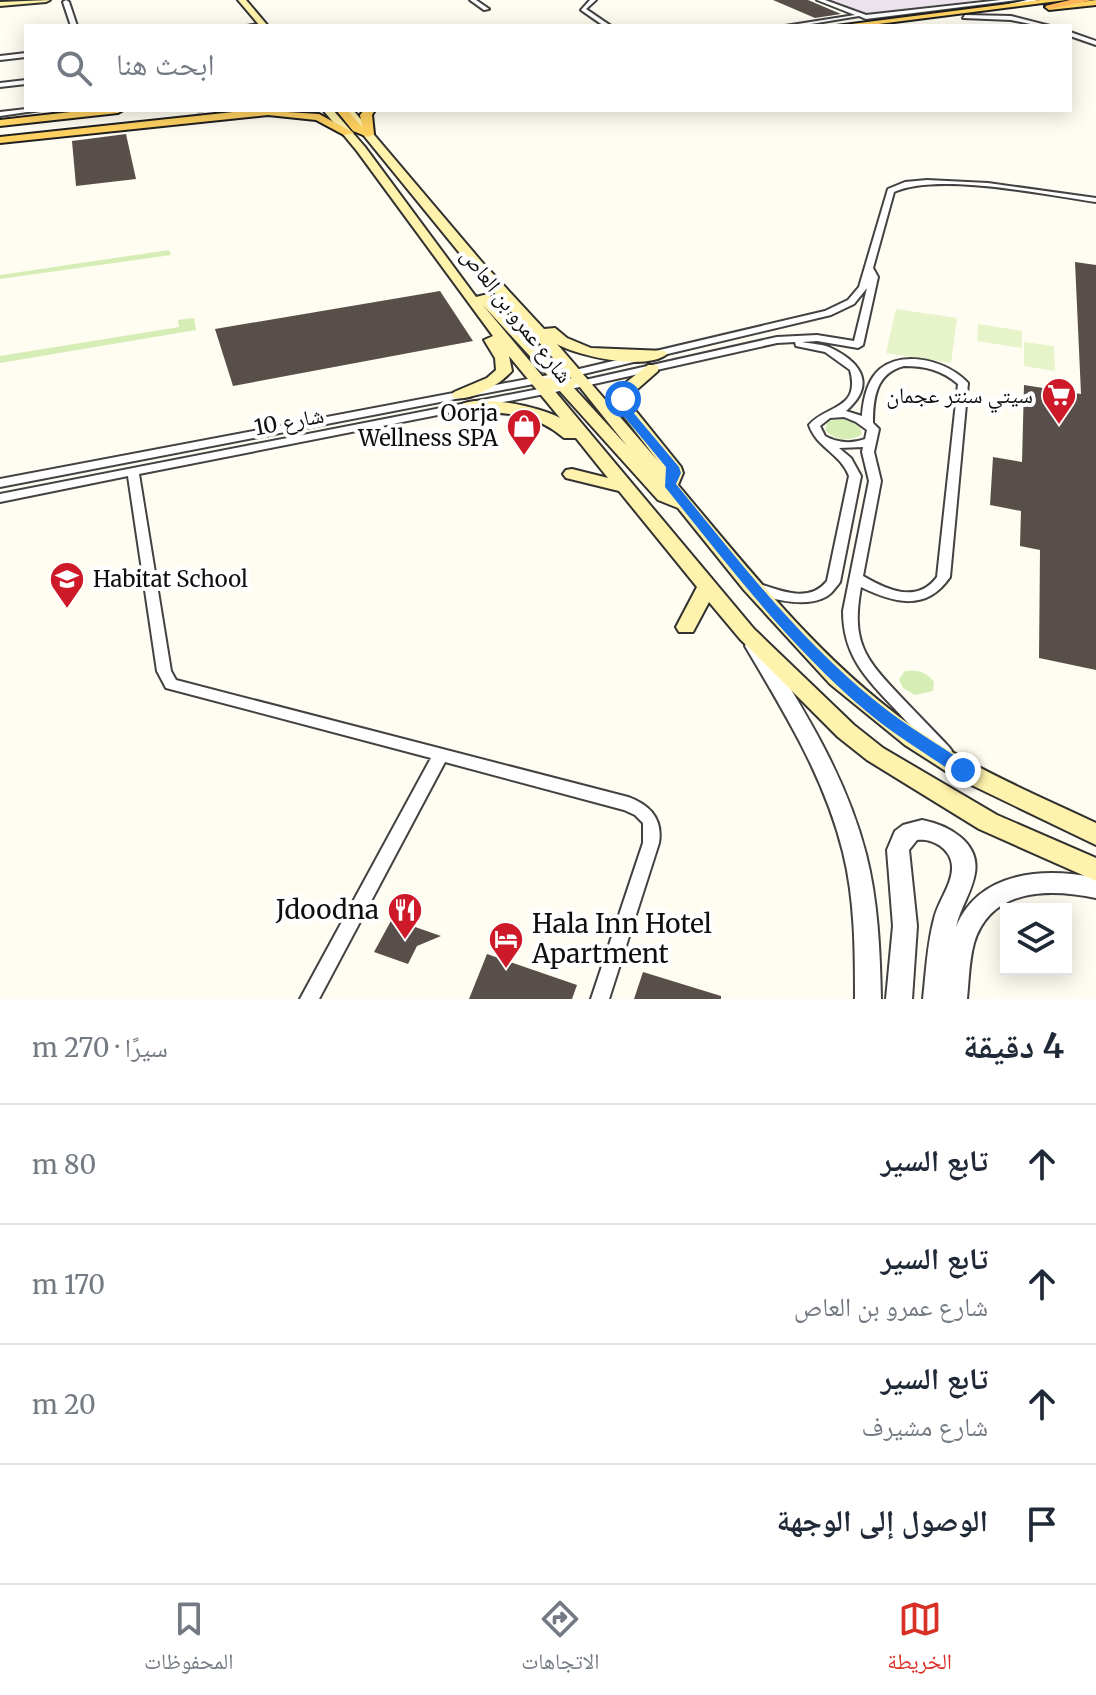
<!DOCTYPE html>
<html lang="ar">
<meta charset="utf-8">
<style>
body{margin:0;font-family:Merriweather,"Noto Naskh Arabic",serif;background:#f6f6f7;color:#1f2937;direction:rtl}
.controls{position:absolute;right:24px;bottom:24px;display:grid;overflow:hidden;border-radius:0px;box-shadow:0 4px 20px #0003}
.controls button{width:72px;height:72px;display:grid;place-items:center;padding:0;border:0;border-bottom:2px solid #e0e1e3;background:#fff;color:#1f2937;font:40px sans-serif}
.stop{position:absolute;width:24px;height:24px;margin:-18px;border:6px solid #1a73e8;border-radius:50%;background:#fff}
.stop.end{background:#1a73e8;border-color:#fff;box-shadow:0 2px 8px #0008}
.list{margin:0;padding:0;list-style:none}
h2{display:flex;justify-content:space-between;align-items:center;height:104px;margin:0;padding:0 32px;font-size:34px}
h2 small{font-size:26px;font-weight:400;color:#747a83}
.list li{display:grid;grid-template-columns:52px 1fr auto;gap:24px;align-items:center;box-sizing:border-box;height:120px;padding:0 32px;border-top:2px solid #e0e1e3}
.list b{display:block;font-size:30px;white-space:nowrap}
.list p{margin:0;font-size:26px;white-space:nowrap;color:#747a83}
.list em{font-size:26px;font-style:normal;color:#747a83}
.icon{flex:none;width:44px;height:44px;fill:none;stroke:currentColor;stroke-width:2;stroke-linecap:round;stroke-linejoin:round}
.map{position:relative;flex:none;width:1096px;height:999px;overflow:hidden;direction:ltr}
.search{position:absolute;background:#fff;box-shadow:0 4px 20px #0003;left:24px;right:24px;top:24px;height:88px;display:flex;align-items:center;gap:20px;box-sizing:border-box;padding:0 28px;border-radius:0px;color:#747a83;font-size:30px}
.sheet{height:584px;background:#fff}
nav{display:flex;justify-content:space-around;align-items:center;box-sizing:border-box;height:112px;border-top:2px solid #e0e1e3;background:#fff;font-size:22px;color:#747a83}
nav a{display:grid;justify-items:center;gap:4px}
nav .on{color:#d93025}
.map>svg:first-child{display:block}
</style>
<div class="map">
<svg width="1096" height="999" viewBox="0 0 1096 999">
<rect width="100%" height="100%" fill="#fffcf1"/>
<polygon fill="#ede3ee" points="829,0 981,0 863,14"/>
<g fill="#d6eeb6">
<polygon points="169,250 171,255 0,279 0,275"/>
<polygon points="194,318 196,330 0,363 0,356 179,327 178,320"/>
<path d="M 844,419 L 859,425 L 862,434 C 850,443 834,440 825,430 L 828,421 Z"/>
<path d="M 905,671 C 917,669 926,672 934,682 L 933,691 L 915,695 L 903,688 L 899,679 Z"/>
</g>
<g fill="#e7f4c9">
<polygon points="896,309 957,318 951,363 886,353"/>
<polygon points="978,324 1022,331 1022,348 977,341"/>
<polygon points="1024,342 1054,346 1055,371 1024,366"/>
</g>
<g fill="#594f4a">
<polygon points="773,0 808,0 841,14 815,18"/>
<polygon points="126,134 136,179 76,186 72,141"/>
<polygon points="1075,262 1096,265 1096,670 1039,658 1040,550 1020,546 1021,511 990,505 993,457 1022,462 1024,385 1081,394"/>
<polygon points="440,291 473,341 233,386 215,329"/>
<polygon points="392,919 441,936 417,946 408,964 374,952"/>
<polygon points="487,954 577,985 572,999 469,999"/>
<polygon points="643,972 721,996 721,999 634,999"/>
</g>
<g fill="none" stroke-linecap="round" stroke-linejoin="round">
<polyline stroke="#dbd8cf" stroke-width="12" stroke-dasharray="12 6" stroke-linecap="butt" points="197,113 202,110"/>
<g stroke="#424242" stroke-width="4">
<g id="minor">
<polygon points="66,0 69,2 77,26 71,26 63,2"/>
<polygon points="470,0 476,0 489,9 484,10"/>
<polygon points="590,0 596,0 586,9 611,26 604,26 581,10"/>
<polygon points="817,0 825,0 866,15 1001,0 1017,0 866,19 859,16 799,26 785,26 855,15"/>
<polygon points="1027,0 1039,0 1007,7 1004,5"/>
<polygon points="965,15 1011,16 1050,26 1040,26 1011,20 963,18"/>
<polygon points="263,23 265,26 247,26"/>
<polygon points="1070,32 1096,41 1096,45 1070,36"/>
<polygon points="26,53 26,57 0,60 0,56"/>
<polygon points="26,80 26,84 0,87 0,83"/>
<polygon points="26,109 41,110 0,116 0,112"/>
<path d="M 927,180 L 988,183 L 1096,198 L 1096,202 C 1047,195 938,172 894,192 L 873,268 L 878,277 L 863,345 L 858,348 L 817,341 L 802,342 C 812,344 824,344 833,349 C 863,364 875,386 846,411 L 862,416 C 863,401 867,380 880,369 C 905,349 949,362 968,383 L 950,577 C 926,612 894,603 861,587 C 851,642 864,658 901,697 C 917,714 933,730 949,747 L 952,751 L 949,755 L 944,757 L 939,755 C 924,740 909,724 895,709 C 866,678 843,656 843,611 L 869,481 L 862,452 L 863,447 L 839,448 L 851,458 L 861,476 L 840,582 C 834,590 830,596 821,599 C 802,607 761,599 746,586 L 748,583 L 753,582 C 777,589 808,605 827,581 L 849,476 C 841,454 816,447 809,425 C 826,405 861,410 850,370 L 825,352 L 796,346 L 795,342 L 777,343 L 585,386 L 139,474 L 171,671 L 176,680 L 628,797 C 650,805 663,819 659,843 L 609,999 L 591,999 L 643,843 L 643,823 L 635,815 L 624,810 L 445,762 L 319,999 L 300,999 L 431,758 L 166,688 L 157,671 L 128,476 L 0,502 L 0,494 L 585,380 L 777,337 L 817,335 L 854,341 L 867,288 L 854,304 L 831,315 L 575,376 L 0,487 L 0,479 L 575,370 L 825,311 L 848,300 L 859,287 L 888,189 L 905,182 ZM 904,366 C 925,366 942,370 958,384 L 937,577 C 917,604 887,590 863,576 L 881,481 L 874,452 L 879,429 L 873,423 C 873,398 876,373 904,366 ZM 844,417 L 856,422 L 867,430 L 865,439 C 852,444 837,443 825,436 L 820,426 L 830,418 Z"/>
</g>
</g>
<g stroke="#424242" stroke-width="4">
<g id="tertiary">
<path d="M 754,639 L 761,641 C 803,708 846,776 866,854 C 878,901 880,950 881,999 L 855,999 C 855,950 855,900 843,852 C 824,776 784,712 745,646 L 747,641 Z"/>
<path d="M 922,820 C 948,825 980,842 975,873 C 972,892 960,908 956,927 C 979,871 1044,867 1096,878 L 1096,898 C 1049,888 991,888 974,943 C 969,961 969,980 967,999 L 923,999 C 926,972 927,945 934,919 C 938,901 953,884 952,866 C 951,849 933,838 917,840 L 909,850 L 917,926 L 912,999 L 886,999 L 893,926 L 887,850 L 895,831 L 903,825 Z"/>
</g>
</g>
<g stroke="#313131" stroke-width="4">
<g id="secondary">
<polygon points="50,0 46,2 0,6 0,2"/>
<polygon points="238,0 246,0 268,26 260,26"/>
<path d="M 323,110 L 333,110 L 365,147 L 476,297 L 488,294 L 562,373 L 572,379 L 471,267 L 343,110 L 353,110 L 481,261 L 544,329 L 555,328 L 567,338 L 591,348 L 665,351 L 667,354 C 647,371 580,357 557,344 L 658,461 L 615,405 L 619,388 L 648,365 L 658,365 L 658,371 L 633,393 L 631,405 L 681,467 L 683,473 L 678,485 C 752,573 826,668 922,733 C 976,770 1037,795 1096,823 L 1096,845 L 955,777 L 905,745 L 830,684 L 744,590 L 678,508 L 658,500 L 559,390 L 553,389 L 754,629 L 854,725 L 883,748 L 997,815 L 1096,858 L 1096,881 L 979,829 L 867,760 L 838,737 L 740,639 L 709,602 L 693,632 L 679,632 L 676,627 L 697,587 L 619,491 L 566,478 L 563,474 L 566,470 L 572,469 L 608,478 L 576,438 L 564,438 C 534,412 503,412 465,412 L 457,407 C 475,392 540,407 560,418 L 509,356 L 512,371 C 499,385 473,401 454,398 L 452,395 L 454,392 L 487,378 L 496,370 L 495,358 L 484,340 L 493,336 L 357,151 ZM 482,304 L 551,379 L 543,377 ZM 577,383 L 579,386 L 627,446 L 573,387 Z"/>
</g>
</g>
<g stroke="#202020" stroke-width="4">
<g id="primary">
<polygon points="1040,0 1066,0 863,26 836,26"/>
<polygon points="1096,0 1096,5 1049,10 1045,7"/>
<polygon points="88,110 123,110 118,113 0,126 0,120"/>
<polygon points="252,110 319,114 354,133 344,135 316,120 268,115 0,143 0,137"/>
<polygon points="336,110 347,110 362,127 360,115 364,110 375,110 372,115 374,134 368,137 353,131"/>
</g>
</g>
<g stroke="#202020" stroke-width="4">
<polygon id="trunk" points="1070,0 1092,0 1050,9 1045,6"/>
</g>
<use href="#minor" fill="#fff" fill-rule="evenodd"/>
<use href="#tertiary" fill="#fff" fill-rule="evenodd"/>
<use href="#secondary" fill="#fff2ac" fill-rule="evenodd"/>
<use href="#primary" fill="#ffd261" fill-rule="evenodd"/>
<use href="#trunk" fill="#ffb558" fill-rule="evenodd"/>
</g>
<path fill="#1a73e8" d="M 623,395 L 627,396 L 632,411 L 679,467 L 681,473 L 676,484 C 739,561 800,641 878,703 C 906,726 939,745 969,765 L 971,770 L 969,775 L 957,775 C 927,754 894,735 866,711 C 789,646 728,565 665,487 L 666,467 L 622,414 L 617,399 Z"/>
<defs>
<g id="supermarket-pin" transform="scale(1.8)"><path d="M0 17L-7.5 6A9.5 9.5 0 1 1 7.5 6Z" fill="#ce1929" stroke="#fff"/><path d="M-6-5.5h2.5l.6 2H6L4.5 2H-2.5L-4.4-4H-6ZM-1.5 3.2a1.3 1.3 0 1 0 .1 0ZM3 3.2a1.3 1.3 0 1 0 .1 0Z" fill="#fff"/></g>
<g id="shop-pin" transform="scale(1.8)"><path d="M0 17L-7.5 6A9.5 9.5 0 1 1 7.5 6Z" fill="#ce1929" stroke="#fff"/><path d="M-5-2.5h2.3a2.7 3.5 0 0 1 5.4 0H5L5.5 6h-11ZM-1.5-2.5h3a1.5 2.3 0 0 0-3 0Z" fill="#fff"/></g>
<g id="school-pin" transform="scale(1.8)"><path d="M0 17L-7.5 6A9.5 9.5 0 1 1 7.5 6Z" fill="#ce1929" stroke="#fff"/><path d="M0-5L7-2L0 1L-7-2ZM-4 1L0 2.5L4 1V4Q0 6-4 4Z" fill="#fff"/></g>
<g id="restaurant-pin" transform="scale(1.8)"><path d="M0 17L-7.5 6A9.5 9.5 0 1 1 7.5 6Z" fill="#ce1929" stroke="#fff"/><path d="M-5-6h1v4h1v-4h1v4h1v-4h1v5L-1.5 .5V6h-2V.5L-5-1ZM5-6V6H3V1.5H1.5Q1.5-4 5-6Z" fill="#fff"/></g>
<g id="hotel-pin" transform="scale(1.8)"><path d="M0 17L-7.5 6A9.5 9.5 0 1 1 7.5 6Z" fill="#ce1929" stroke="#fff"/><path d="M-6-4.5h1.5V1H6V5H4.5V3h-9V5H-6ZM-4 0a1.8 1.8 0 1 1 3.6 0ZM.5 0V-2.5h3Q6-2.5 6 0Z" fill="#fff"/></g>
</defs>
<g fill-rule="evenodd">
<use href="#supermarket-pin" x="1059" y="395"/>
<use href="#shop-pin" x="524" y="426"/>
<use href="#school-pin" x="67" y="579"/>
<use href="#restaurant-pin" x="405" y="910"/>
<use href="#hotel-pin" x="506" y="939"/>
</g>
<g text-anchor="middle" stroke-width="8" stroke-linejoin="round" paint-order="stroke">
<g font-size="22" fill="#0f0f0f" stroke="#fff">
<text transform="translate(517 315) rotate(52)" y="8">شارع عمرو بن العاص</text>
<text transform="translate(289 421) rotate(-11)" y="8">شارع 10</text>
</g>
<g font-size="22" fill="#0f0f0f" stroke="#fff" text-anchor="end">
<text x="1033" y="403">سيتي سنتر عجمان</text>
<text x="498" y="421">Oorja<tspan x="498" dy="25">Wellness SPA</tspan></text>
<text x="93" y="587" text-anchor="start">Habitat School</text>
</g>
<g font-size="26" fill="#0f0f0f" stroke="#fff" text-anchor="end">
<text x="379" y="919">Jdoodna</text>
<text x="532" y="933" text-anchor="start">Hala Inn Hotel<tspan x="532" dy="30">Apartment</tspan></text>
</g>
</g>
</svg>
<div class="controls">
<button><svg class="icon" aria-label="layers" viewBox="0 0 24 24"><path d="M12 4l9 5-9 5-9-5zM3 14l9 5 9-5"/></svg></button>
</div>
<div class="stop" style="left:623px;top:399px"></div>
<div class="stop end" style="left:963px;top:770px"></div>
<div class="search"><svg class="icon" aria-label="search" viewBox="0 0 24 24"><circle cx="10" cy="10" r="6"/><path d="M15 15l6 6"/></svg>ابحث هنا</div>
</div>
<section class="sheet">
<h2>4 دقيقة<small>سيرًا · 270 m</small></h2>
<ul class="list">
<li><svg class="icon" aria-label="ahead" viewBox="0 0 24 24"><path d="M12 20V5M6 11l6-6 6 6"/></svg><div><b>تابع السير</b></div><em>80 m</em></li>
<li><svg class="icon" aria-label="ahead" viewBox="0 0 24 24"><path d="M12 20V5M6 11l6-6 6 6"/></svg><div><b>تابع السير</b><p>شارع عمرو بن العاص</p></div><em>170 m</em></li>
<li><svg class="icon" aria-label="ahead" viewBox="0 0 24 24"><path d="M12 20V5M6 11l6-6 6 6"/></svg><div><b>تابع السير</b><p>شارع مشيرف</p></div><em>20 m</em></li>
<li><svg class="icon" aria-label="arrive" viewBox="0 0 24 24"><path d="M6 21V4h12l-3 4 3 4H6"/></svg><div><b>الوصول إلى الوجهة</b></div></li>
</ul>
</section>
<nav>
<a class="on"><svg class="icon" aria-label="map" viewBox="0 0 24 24"><path d="M3 6l6-2 6 2 6-2v14l-6 2-6-2-6 2zM9 4v14M15 6v14"/></svg>الخريطة</a>
<a><svg class="icon" aria-label="directions" viewBox="0 0 24 24"><path d="M12 3l9 9-9 9-9-9zM9 14v-3h6M13 9l2 2-2 2"/></svg>الاتجاهات</a>
<a><svg class="icon" aria-label="saved" viewBox="0 0 24 24"><path d="M7 4h10v16l-5-4-5 4z"/></svg>المحفوظات</a>
</nav>
